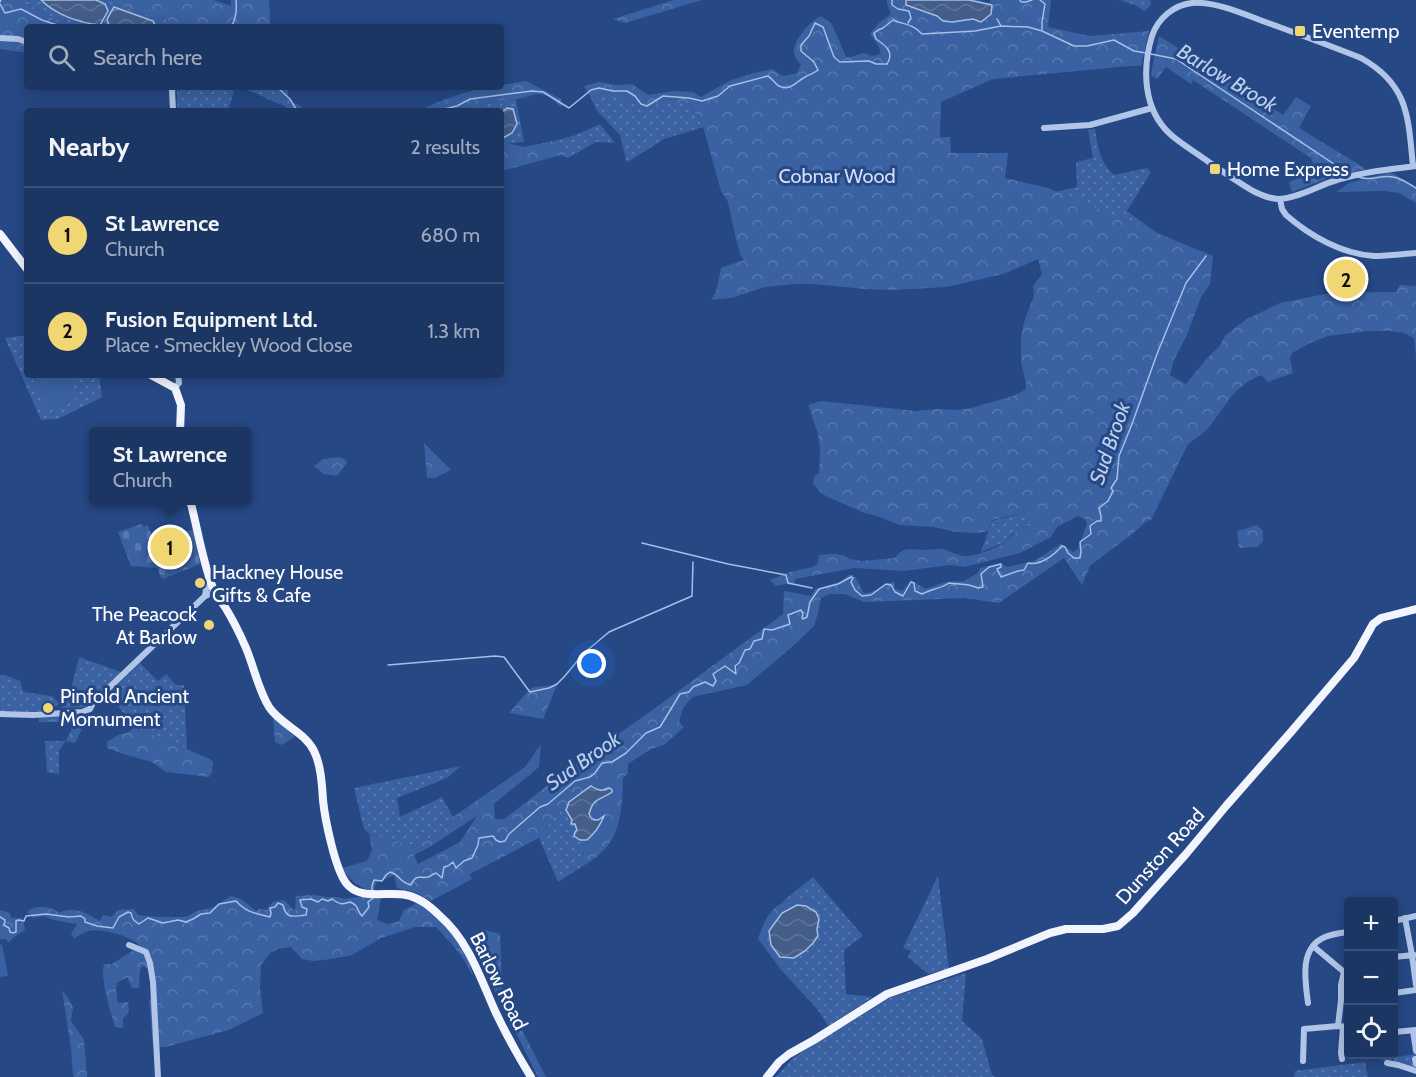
<!DOCTYPE html>
<meta charset="utf-8">
<style>
body{margin:0;font-family:Cabin,sans-serif;background:#253e6a;color:#f1f3f6}
.controls{position:absolute;right:18px;bottom:18px;display:grid;overflow:hidden;border-radius:6px;box-shadow:0 3px 15px #0003}
.controls button{width:54px;height:54px;display:grid;place-items:center;padding:0;border:0;border-bottom:2px solid #3a5078;background:#1c3664;color:#f1f3f6;font:30px sans-serif}
.you{position:absolute;left:592px;top:664px;width:21px;height:21px;margin:-15px;border:4px solid #fff;border-radius:50%;background:#1a73e8;box-shadow:0 0 0 9px #1a73e833}
.badge{display:grid;place-items:center;width:39px;height:39px;border-radius:50%;background:#f1d674;color:#111;font-size:20px;font-weight:700}
.pin{position:absolute;translate:-50% -50%;border:3px solid #fff;box-shadow:0 2px 6px #0006}
.popup{position:absolute;left:89px;top:427px;width:162px;height:78px;box-sizing:border-box;display:grid;place-content:center;border-radius:6px;background:#1c3664;filter:drop-shadow(0 2px 4px #0005);font-size:20px;white-space:nowrap;color:#a0abbf}
.popup b{font-size:22px;color:#f1f3f6}
.popup::after{content:'';position:absolute;left:50%;top:100%;margin-left:-12px;border:12px solid transparent;border-top-color:#1c3664}
.list{margin:0;padding:0;list-style:none}
h2{display:flex;justify-content:space-between;align-items:center;height:78px;margin:0;padding:0 24px;font-size:26px}
h2 small{font-size:20px;font-weight:400;color:#a0abbf}
.list li{display:grid;grid-template-columns:39px 1fr auto;gap:18px;align-items:center;box-sizing:border-box;height:96px;padding:0 24px;border-top:2px solid #3a5078}
.list b{display:block;font-size:22px;white-space:nowrap}
.list p{margin:0;font-size:20px;white-space:nowrap;color:#a0abbf}
.list em{font-size:20px;font-style:normal;color:#a0abbf}
.icon{flex:none;width:33px;height:33px;fill:none;stroke:currentColor;stroke-width:2;stroke-linecap:round;stroke-linejoin:round}
.map{position:relative;flex:none;width:1416px;height:1077px;overflow:hidden}
.search{position:absolute;background:#1c3664;box-shadow:0 3px 15px #0003;left:24px;top:24px;width:480px;height:66px;display:flex;align-items:center;gap:15px;box-sizing:border-box;padding:0 21px;border-radius:6px;color:#a0abbf;font-size:22px}
.panel{position:absolute;background:#1c3664;box-shadow:0 3px 15px #0003;left:24px;top:108px;width:480px;height:270px;border-radius:6px}
.map>svg:first-child{display:block}
</style>
<div class="map">
<svg width="1416" height="1077" viewBox="0 0 1416 1077">
<defs>
<pattern id="green-dots" width="8" height="8" patternUnits="userSpaceOnUse" patternTransform="scale(1.5)"><rect width="8" height="8" fill="#3a61a1"/><path d="M2 2h.1M6 6h.1" fill="none" stroke="#5879af" stroke-width="1.8" stroke-linecap="round"/></pattern>
<pattern id="forest-crowns" width="20" height="18" patternUnits="userSpaceOnUse" patternTransform="scale(1.5)"><rect width="20" height="18" fill="#3a61a1"/><path d="M2 6a3 3 0 1 1 6 0M12 15a3 3 0 1 1 6 0" fill="none" stroke="#5879af"/></pattern>
<pattern id="cemetery-stones" width="16" height="16" patternUnits="userSpaceOnUse" patternTransform="scale(1.5)"><rect width="16" height="16" fill="#3a61a1"/><path d="M2 7V4a2 2 0 0 1 4 0v3zM10 15v-3a2 2 0 0 1 4 0v3z" fill="#5879af"/></pattern>
<pattern id="water-waves" width="16" height="10" patternUnits="userSpaceOnUse" patternTransform="scale(1.5)"><rect width="16" height="10" fill="#445d89"/><path d="M0 5q4-4 8 0t8 0" fill="none" stroke="#60759b"/></pattern>
</defs>
<rect width="100%" height="100%" fill="#264885"/>
<g fill="url(#green-dots)">
<polygon points="16,0 105,0 156,18 183,24 182,27 75,27 56,20 30,5 21,4"/>
<polygon points="1119,0 1150,0 1151,2 1150,6 1144,11 1135,5"/>
<polygon points="184,87 228,87 234,91 228,111 177,111 177,89"/>
<polygon points="241,87 274,87 276,97 281,105"/>
<polygon points="606,93 619,96 647,111 659,103 689,103 704,127 664,139 628,162 626,160 620,135 597,111 591,98"/>
<polygon points="510,99 516,100 524,142 501,144 501,139 512,133 507,108 501,113 501,111 458,111 464,108"/>
<polygon points="600,124 615,143 596,142 568,158 558,140 576,135"/>
<path d="M 1095,129 C 1098,148 1100,162 1114,175 L 1147,168 L 1151,172 L 1127,211 L 1157,233 L 1056,192 L 1077,187 L 1076,162 L 1093,158 L 1088,130 Z"/>
<polygon points="27,335 27,375 99,375 102,397 58,419 41,420 5,338"/>
<polygon points="1028,512 1036,521 1032,525 1021,528 1011,535 1005,542 981,552 992,521"/>
<polygon points="79,657 121,672 89,707 60,708 64,706 67,698 69,697"/>
<polygon points="140,663 158,681 166,674 176,685 184,685 187,749 135,727 108,694"/>
<polygon points="0,675 8,676 20,681 22,689 24,692 52,696 59,703 51,710 50,706 46,706 45,710 30,712 0,711"/>
<polygon points="45,741 66,741 59,750 59,774 47,772"/>
<polygon points="461,766 447,778 397,798 400,817 442,797 453,817 440,834 416,845 405,844 369,834 364,829 354,788"/>
<polygon points="566,810 572,820 571,824 575,824 580,840 587,840 583,854 583,866 558,882 539,838 559,811"/>
<polygon points="938,876 949,969 928,974 908,957 911,951 903,948"/>
<polygon points="813,877 863,936 844,950 846,994 873,997 828,1026 818,1010 782,971 787,958 794,958 818,936 817,929 819,919 812,908 806,906 811,900 793,899 782,902"/>
<polygon points="966,973 962,1021 982,1039 992,1075 995,1077 776,1077 793,1058 889,998"/>
<polygon points="1416,1054 1416,1056 1412,1058 1414,1068 1394,1062 1394,1059 1392,1058 1391,1061 1389,1062 1382,1059"/>
<polygon points="1365,1062 1368,1077 1294,1077 1295,1071"/>
</g>
<g fill="url(#forest-crowns)" fill-rule="evenodd">
<polygon points="0,0 16,0 21,4 30,5 56,20 75,27 27,27 27,53 0,49"/>
<polygon points="105,0 214,0 231,6 231,0 269,0 270,20 271,27 182,27 183,24 156,18"/>
<polygon points="673,0 702,0 625,23 613,19"/>
<path d="M 887,0 L 906,0 L 906,5 L 937,16 L 943,21 L 992,5 L 969,0 L 978,0 L 989,3 L 991,0 L 1051,0 L 1048,27 L 1090,36 L 1149,31 L 1141,66 L 1130,66 L 993,79 L 941,102 L 940,137 L 950,137 L 951,153 L 1008,153 L 1005,178 L 1048,188 L 1213,256 L 1210,284 L 1201,297 L 1187,335 L 1174,360 L 1170,375 L 1186,384 L 1207,358 L 1219,347 L 1225,336 L 1236,327 L 1247,319 L 1280,303 L 1330,293 L 1396,292 L 1400,285 L 1416,286 L 1416,357 L 1414,338 L 1404,333 L 1391,331 L 1368,331 L 1328,336 L 1310,343 L 1292,353 L 1290,358 L 1293,373 L 1268,382 L 1261,375 L 1247,382 L 1234,393 L 1207,430 L 1188,444 L 1151,520 L 1147,521 L 1130,536 L 1113,548 L 1090,566 L 1082,585 L 1064,558 L 999,603 L 965,598 L 864,602 L 845,594 L 830,594 L 821,598 L 818,613 L 814,626 L 793,646 L 747,685 L 692,697 L 683,708 L 679,722 L 684,727 L 664,745 L 651,749 L 628,764 L 628,774 L 623,777 C 622,816 621,845 583,866 C 583,858 583,850 587,842 C 592,832 600,830 603,817 L 598,820 L 593,819 L 589,814 C 592,803 596,799 607,796 L 605,791 C 589,790 572,793 566,810 L 559,811 L 539,838 L 470,874 L 472,879 L 431,901 L 415,892 L 397,888 L 394,875 L 376,883 L 374,892 C 360,888 349,880 342,868 L 367,861 L 372,850 L 369,834 L 405,844 L 416,845 L 440,834 L 453,817 L 525,767 L 541,744 L 539,767 L 494,804 L 495,819 L 504,819 L 574,765 L 651,711 L 783,614 L 784,591 L 811,596 L 815,589 L 840,582 L 849,575 L 853,575 C 859,580 859,586 864,593 C 876,594 882,582 894,582 L 895,589 L 902,591 L 911,580 L 926,589 L 945,582 L 964,581 L 978,573 L 980,568 L 1000,563 L 1007,567 L 1034,561 L 1061,544 L 1073,552 L 1077,550 L 1087,524 L 1086,520 L 1078,516 L 1057,527 L 1051,537 L 1020,553 L 964,567 L 951,565 L 903,571 L 855,568 L 795,579 L 794,585 L 785,584 L 776,586 L 770,580 L 789,572 L 813,567 L 818,563 L 819,555 L 835,554 L 843,555 L 850,559 L 862,561 L 895,558 C 903,546 912,550 924,550 C 930,550 938,548 943,549 C 951,551 957,556 966,556 C 976,556 997,548 1005,542 C 1011,538 1013,533 1019,529 C 1025,526 1031,527 1036,522 L 1027,512 L 992,520 L 988,531 L 978,533 L 956,532 L 933,527 L 899,525 L 880,517 L 862,512 L 826,496 L 820,492 L 813,483 L 814,476 L 819,473 L 820,450 L 818,434 L 808,405 L 821,401 L 916,411 L 937,409 L 958,410 L 971,408 L 1013,396 L 1025,390 L 1026,384 L 1021,362 L 1021,336 L 1025,319 L 1034,296 L 1033,286 L 1042,274 L 1038,259 L 1006,273 L 965,283 L 946,287 L 893,290 L 865,289 L 813,284 L 795,284 L 765,287 L 731,298 L 711,300 L 716,292 L 721,268 L 744,260 L 740,254 L 735,235 L 728,202 L 721,191 L 702,123 L 689,103 L 659,103 L 647,111 L 619,96 L 606,93 L 591,98 L 584,86 L 599,82 L 618,85 L 632,84 L 648,95 L 673,91 L 693,92 L 701,97 L 729,81 L 754,73 L 772,69 L 783,76 L 797,73 L 801,65 C 799,62 796,60 795,56 C 789,44 810,21 821,16 L 832,24 L 846,57 L 851,57 L 863,53 L 873,56 L 881,54 L 878,45 L 870,34 L 879,23 L 891,14 L 887,4 ZM 477,816 L 460,842 L 418,864 L 414,855 L 428,848 Z"/>
<path d="M 1159,36 L 1283,115 L 1296,97 L 1311,106 L 1299,128 L 1366,169 L 1324,180 L 1292,192 L 1289,182 C 1300,177 1309,174 1313,163 L 1311,158 L 1193,80 L 1191,84 L 1166,67 L 1157,79 L 1151,76 L 1153,63 Z"/>
<path d="M 526,81 L 561,99 L 562,107 C 557,104 551,97 545,95 C 533,91 522,102 510,99 L 464,108 L 458,111 L 417,111 C 444,100 471,87 501,87 L 501,85 Z"/>
<path d="M 274,87 L 288,87 L 288,96 L 291,102 L 299,105 L 307,111 L 290,111 C 279,100 277,106 274,87 Z"/>
<polygon points="558,140 568,158 561,155 501,171 501,144 507,143 524,147"/>
<polygon points="1391,172 1416,187 1416,203 1399,193 1385,191 1336,192 1349,183"/>
<polygon points="424,443 451,470 435,478 427,478"/>
<polygon points="339,457 346,460 347,463 337,476 324,474 314,466 323,459"/>
<polygon points="1257,525 1263,531 1263,542 1257,547 1239,548 1237,531"/>
<polygon points="557,685 543,719 509,713 530,689 535,687"/>
<polygon points="80,714 86,721 75,743 66,741 75,722 39,722 39,717"/>
<polygon points="273,717 296,736 282,745 275,742"/>
<polygon points="135,727 210,759 213,762 212,772 209,777 166,772 152,762 123,754 107,748 107,742 120,734 127,733"/>
<path d="M 315,895 L 326,897 L 338,897 L 343,899 L 358,897 L 381,898 L 377,920 L 388,924 L 399,921 L 404,910 L 417,903 C 431,913 447,924 457,938 C 465,949 469,962 473,974 L 472,975 C 464,956 450,942 436,927 L 415,927 L 381,938 L 352,955 L 332,959 L 313,961 L 302,959 L 291,947 L 278,949 L 270,953 L 261,965 L 260,987 L 263,1013 L 229,1030 L 165,1047 L 153,1047 L 149,1000 L 156,998 L 153,972 L 143,966 L 140,970 L 139,988 L 132,988 L 127,977 L 117,983 L 116,991 L 118,1003 L 128,1002 L 129,1012 L 123,1019 L 123,1028 L 115,1027 C 110,1010 100,980 104,964 L 112,964 L 140,946 C 132,936 100,928 88,931 C 83,933 78,936 74,938 L 71,934 L 77,924 L 54,920 L 44,916 L 33,918 L 27,912 C 36,904 50,906 59,913 C 75,905 86,913 100,921 L 103,915 L 111,917 L 118,910 L 134,909 L 138,915 L 156,917 L 186,917 L 197,911 L 212,908 L 231,896 L 241,899 L 256,911 L 259,909 L 266,910 L 273,902 L 284,900 L 295,911 L 296,896 Z"/>
<path d="M 793,899 L 811,900 L 806,906 L 797,905 L 780,957 L 787,958 L 782,971 L 758,939 C 765,919 770,905 793,899 Z"/>
<polygon points="0,910 10,913 11,918 23,918 25,930 14,937 8,943 6,939 0,939"/>
<polygon points="481,929 500,934 502,991 546,1077 538,1077 474,949"/>
<polygon points="62,990 69,999 73,1008 71,1021 84,1040 87,1077 74,1077 73,1075 71,1049"/>
</g>
<polygon fill="url(#cemetery-stones)" points="142,524 144,527 148,525 154,541 168,536 194,530 200,564 163,579 161,577 157,568 131,566 118,532"/>
<g fill="#3a61a1">
<polygon points="31,375 69,375 78,398 46,411"/>
<polygon points="2,944 8,976 0,977 0,945"/>
</g>
<g fill="url(#water-waves)" stroke="#a4bfe8" stroke-width="1.5">
<path d="M 41,0 L 96,0 L 105,4 L 108,11 L 100,25 C 80,23 56,15 41,0 Z"/>
<polygon points="906,0 969,0 992,5 991,14 981,22 973,19 952,22 943,21 937,16 906,5"/>
<polygon points="114,7 153,21 156,27 109,27 107,19"/>
<polygon points="507,108 513,109 517,124 512,133 501,139 501,113"/>
<path d="M 591,786 C 597,790 602,792 609,788 L 612,790 L 612,792 C 600,801 594,796 589,814 C 591,819 593,820 598,820 L 604,816 C 600,826 595,833 587,840 L 580,840 L 574,836 L 575,832 L 577,830 L 575,824 L 571,824 L 572,820 L 566,810 L 569,802 Z"/>
<polygon points="797,905 806,906 816,912 819,919 817,929 818,936 813,943 805,951 794,958 780,957 771,945 769,931 782,913"/>
</g>
<g fill="none" stroke-linecap="round" stroke-linejoin="round">
<g stroke="#a4bfe8" stroke-width="1.5">
<polyline points="892,0 892,5 898,9 909,11 911,18 908,23"/>
<polyline points="1020,0 1021,2 1026,2 1032,0"/>
<polyline points="1040,0 1045,4 1042,22 1042,30"/>
<polyline points="0,2 1,0"/>
<polyline points="0,4 5,13 21,9 42,20 63,27"/>
<polyline points="997,19 1001,26"/>
<path d="M 231,27 C 236,19 237,9 236,0"/>
<polyline points="1151,54 1176,59 1346,172 1351,174"/>
<polyline points="277,87 290,99 296,109 299,111"/>
<path d="M 436,111 L 457,106 L 470,99 L 532,91 L 543,92 L 569,108 L 591,90 L 599,88 L 613,91 L 627,91 L 635,96 L 641,104 L 647,106 L 663,96 L 689,98 L 702,101 L 718,96 L 730,86 L 768,76 C 773,79 775,84 779,86 C 790,92 797,81 805,77 C 810,74 813,74 818,70 L 814,62 L 801,51 L 801,45 L 809,36 L 815,23 L 823,27 L 834,57 L 840,62 L 869,61 L 876,64 L 887,64 C 895,52 885,45 876,39 L 874,33 L 878,30 L 883,28 L 893,20 C 904,25 912,23 922,34 L 975,31 L 1001,26 L 1028,27 L 1042,31 L 1074,46 L 1087,46 L 1114,40 L 1134,51 L 1146,53"/>
<path d="M 1358,177 C 1373,182 1380,174 1393,177 C 1401,178 1409,184 1416,188"/>
<polyline points="642,543 728,564 786,575 788,583 812,588"/>
<polyline points="388,665 495,656 504,657 530,692 549,688 557,684 564,677 584,653 609,632 692,596 693,562"/>
<path d="M 372,891 L 372,886 L 374,880 L 382,881 L 386,875 L 390,872 C 401,875 398,882 411,885 C 417,873 419,879 428,877 C 431,876 433,874 436,873 L 442,878 L 444,867 L 448,866 L 453,862 L 456,868 L 464,861 L 472,858 L 478,845 L 479,838 L 493,836 L 496,840 L 500,842 L 505,841 L 509,834 L 540,807 L 548,804 L 575,781 L 590,777 L 595,773 L 602,763 L 612,762 L 626,753 L 646,733 L 660,727 L 680,694 L 689,692 L 693,687 L 705,682 L 713,686 L 716,681 L 713,674 L 725,666 L 736,674 L 735,666 L 739,663 L 745,650 L 750,649 L 754,641 L 762,639 L 764,629 L 772,630 L 790,624 L 788,615 L 801,610 L 803,613 L 802,618 L 803,619 L 807,617 L 810,602 L 819,589 L 838,584 L 851,577 L 853,578 L 851,582 L 855,590 L 862,596 L 871,595 L 886,584 L 891,585 L 895,592 L 903,596 L 911,582 L 914,583 L 915,591 L 922,594 C 931,589 940,589 949,583 C 961,585 966,583 978,588 L 983,587 L 981,574 L 989,567 L 1001,564 L 1001,567 L 997,569 L 1001,577 L 1018,571 L 1024,570 L 1028,563 C 1040,566 1054,555 1062,546 L 1065,547 L 1068,553 L 1074,558 L 1080,558 L 1081,551 L 1080,542 L 1091,534 L 1090,526 L 1097,521 L 1101,521 L 1101,516 L 1099,508 L 1108,501 L 1113,491 L 1111,488 L 1117,479 L 1119,456 L 1132,424 L 1157,354 L 1186,283 L 1206,256"/>
<path d="M 0,917 L 5,920 L 4,925 L 9,928 L 10,932 L 13,933 L 16,932 L 16,921 L 18,920 L 24,921 L 26,916 L 46,914 L 69,917 L 81,916 L 85,919 L 85,922 L 97,926 L 113,928 L 119,917 L 128,912 L 131,913 C 132,919 134,921 139,924 L 148,918 L 163,923 L 178,920 L 186,922 L 193,919 L 201,914 L 210,913 L 219,904 L 236,901 C 247,913 255,913 270,917 L 271,913 L 270,908 L 275,907 L 278,903 L 283,905 C 286,920 294,916 306,915 L 307,909 L 302,907 L 300,900 L 311,899 L 318,902 L 322,899 L 328,901 L 332,899 C 339,904 342,905 350,902 C 360,906 356,910 362,916 L 369,907 L 368,902 L 373,898"/>
</g>
<g stroke="#b0c5e8" stroke-width="6">
<polyline points="0,38 18,39 27,42"/>
<polyline points="173,111 172,90 174,87"/>
<polyline points="1044,128 1090,125 1152,108"/>
<path d="M 1413,166 C 1408,117 1409,85 1361,58 C 1331,46 1301,35 1271,24 C 1248,16 1217,1 1192,3 C 1174,5 1158,18 1152,36 C 1142,69 1143,109 1170,134 C 1180,143 1192,150 1203,158 C 1219,169 1236,181 1253,191 C 1261,195 1270,199 1279,199 C 1299,198 1319,185 1337,180 C 1363,172 1390,169 1416,166"/>
<path d="M 1280,199 L 1282,209 L 1286,215 C 1310,236 1342,254 1374,256 C 1388,256 1402,254 1416,253"/>
<polyline points="175,388 179,383 178,375"/>
<polyline points="205,596 208,576"/>
<polyline points="0,714 33,715 82,712 90,709 93,703 205,596 214,592"/>
<polyline points="1405,918 1412,955 1416,985"/>
<polyline points="1394,921 1416,916"/>
<polyline points="129,945 146,952 150,963 153,982 158,1077"/>
<polyline points="1313,946 1344,972"/>
<polyline points="1394,957 1414,955"/>
<polyline points="1394,993 1416,990"/>
<path d="M 1308,1003 C 1305,980 1299,948 1325,937 C 1332,934 1340,933 1348,932"/>
<polyline points="1338,1026 1341,1000 1341,985 1344,972 1348,969"/>
<polyline points="1413,1031 1416,1051"/>
<polyline points="1394,1032 1416,1030"/>
<polyline points="1342,1059 1341,1053 1343,1027"/>
<polyline points="1415,1059 1416,1064"/>
<polyline points="1303,1061 1304,1029 1338,1026 1348,1027"/>
<polyline points="1387,1063 1398,1065 1416,1071"/>
</g>
<g stroke="#f2f5fe" stroke-width="8">
<polyline points="0,234 27,269"/>
<polyline points="151,375 175,388 181,405 180,432"/>
<path d="M 190,500 C 198,530 202,560 213,588 C 216,595 221,601 225,607 C 233,620 240,634 246,648 C 254,667 258,689 269,707 C 281,725 305,732 314,751 C 321,765 322,785 323,800 C 325,820 335,868 346,883 C 359,901 388,891 406,895 C 418,897 431,907 440,916 C 469,941 481,980 496,1013 C 507,1036 518,1056 531,1077"/>
<polyline points="767,1077 779,1062 789,1054 814,1040 887,994 987,959 1050,933 1066,929 1103,929 1118,926 1133,913 1186,854 1226,806 1291,732 1354,658 1373,624 1381,618 1416,609"/>
</g>
</g>
<g fill="#f1d674" stroke="#264885" stroke-width="2">
<rect x="1294" y="25" width="12" height="12" rx="3"/>
<rect x="1209" y="163" width="12" height="12" rx="3"/>
<circle cx="200" cy="583" r="6"/>
<circle cx="209" cy="625" r="6"/>
<circle cx="48" cy="708" r="6"/>
</g>
<g text-anchor="middle" stroke-width="6" stroke-linejoin="round" paint-order="stroke">
<g font-size="20" fill="#fff" stroke="#264885" text-anchor="start">
<text x="1312" y="38">Eventemp</text>
<text x="1227" y="176">Home Express</text>
<text x="212" y="579">Hackney House<tspan x="212" dy="23">Gifts &amp; Cafe</tspan></text>
<text x="197" y="621" text-anchor="end">The Peacock<tspan x="197" dy="23">At Barlow</tspan></text>
<text x="60" y="703">Pinfold Ancient<tspan x="60" dy="23">Momument</tspan></text>
</g>
<g font-size="20" fill="#d3e0f6" stroke="#264885">
<text x="837" y="183">Cobnar Wood</text>
</g>
<g font-size="20" fill="#fff" stroke="#264885">
<text transform="translate(1160 856) rotate(-48)" y="7">Dunston Road</text>
<text transform="translate(499 981) rotate(64)" y="7">Barlow Road</text>
</g>
<g font-size="21" font-style="italic" fill="#bbcfef" stroke="#264885">
<text transform="translate(1227 78) rotate(31)" y="7">Barlow Brook</text>
<text transform="translate(1110 443) rotate(-71)" y="7">Sud Brook</text>
<text transform="translate(583 761) rotate(-35)" y="7">Sud Brook</text>
</g>
</g>
</svg>
<div class="controls">
<button>+</button>
<button>−</button>
<button><svg class="icon" aria-label="locate" viewBox="0 0 24 24"><circle cx="12" cy="12" r="6"/><path d="M12 2v4M12 18v4M2 12h4M18 12h4"/></svg></button>
</div>
<div class="you"></div>
<div class="pin badge" style="left:170px;top:547px">1</div>
<div class="popup"><b>St Lawrence</b>Church</div>
<div class="pin badge" style="left:1346px;top:279px">2</div>
<div class="search"><svg class="icon" aria-label="search" viewBox="0 0 24 24"><circle cx="10" cy="10" r="6"/><path d="M15 15l6 6"/></svg>Search here</div>
<section class="panel">
<h2>Nearby<small>2 results</small></h2>
<ul class="list">
<li><span class="badge">1</span><div><b>St Lawrence</b><p>Church</p></div><em>680 m</em></li>
<li><span class="badge">2</span><div><b>Fusion Equipment Ltd.</b><p>Place · Smeckley Wood Close</p></div><em>1.3 km</em></li>
</ul>
</section>
</div>
